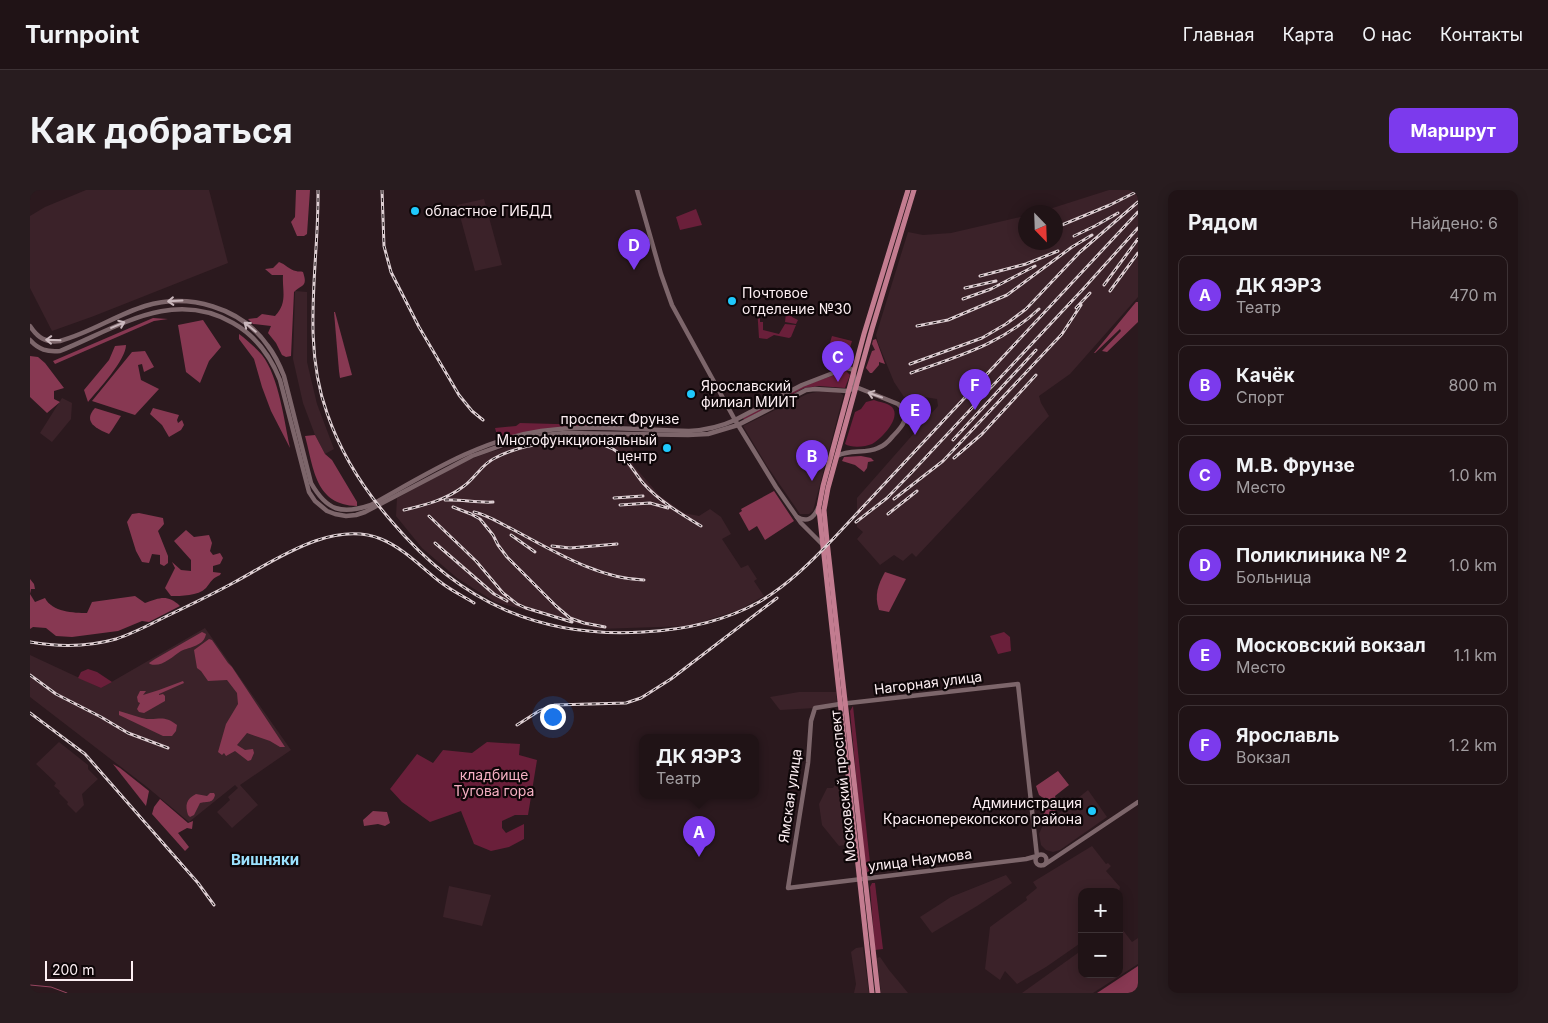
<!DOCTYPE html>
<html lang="ru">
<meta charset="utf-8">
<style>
body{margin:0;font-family:Inter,sans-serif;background:#281c1f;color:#f1f3f6}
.controls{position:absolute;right:15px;bottom:15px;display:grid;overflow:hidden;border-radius:10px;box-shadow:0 2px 12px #0003}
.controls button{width:45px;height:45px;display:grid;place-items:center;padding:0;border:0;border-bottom:1px solid #3d3235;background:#201316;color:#f1f3f6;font:25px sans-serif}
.compass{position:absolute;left:988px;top:15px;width:45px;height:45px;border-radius:50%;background:#201316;box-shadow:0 2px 12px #0003;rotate:157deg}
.scale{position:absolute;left:15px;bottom:12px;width:88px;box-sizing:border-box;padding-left:5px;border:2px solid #fdeff3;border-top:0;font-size:14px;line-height:18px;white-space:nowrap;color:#fdeff3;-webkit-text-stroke:4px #0e0608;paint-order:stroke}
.you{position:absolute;left:522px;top:526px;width:18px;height:18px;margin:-12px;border:4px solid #fff;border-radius:50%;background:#1a73e8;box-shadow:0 0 0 8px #1a73e833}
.badge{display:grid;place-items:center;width:32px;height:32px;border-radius:50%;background:#7c3aed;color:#fff;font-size:16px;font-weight:700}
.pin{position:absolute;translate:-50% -41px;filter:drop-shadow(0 1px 2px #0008)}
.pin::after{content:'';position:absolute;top:26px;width:18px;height:15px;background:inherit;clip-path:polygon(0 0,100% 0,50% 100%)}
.popup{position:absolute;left:609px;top:544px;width:120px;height:65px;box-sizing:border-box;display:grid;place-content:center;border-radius:10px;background:#201316;filter:drop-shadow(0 1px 4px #0005);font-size:16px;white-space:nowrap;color:#a29ea1}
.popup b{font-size:19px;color:#f1f3f6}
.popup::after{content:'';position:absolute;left:50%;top:100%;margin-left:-10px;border:10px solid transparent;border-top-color:#201316}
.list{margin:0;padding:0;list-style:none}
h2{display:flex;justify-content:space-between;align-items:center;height:65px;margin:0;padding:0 20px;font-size:21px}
h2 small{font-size:16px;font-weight:400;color:#a29ea1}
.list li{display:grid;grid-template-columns:32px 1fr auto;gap:15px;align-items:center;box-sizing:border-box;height:80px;margin:0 10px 10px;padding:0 10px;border:1px solid #3d3235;border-radius:10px}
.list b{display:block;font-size:19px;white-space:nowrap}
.list p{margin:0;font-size:16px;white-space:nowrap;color:#a29ea1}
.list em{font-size:16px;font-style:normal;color:#a29ea1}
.map{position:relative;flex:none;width:1108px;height:803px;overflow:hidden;border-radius:10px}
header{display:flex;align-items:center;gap:30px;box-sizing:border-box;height:70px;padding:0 25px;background:#201316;border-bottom:1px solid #3d3235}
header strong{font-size:24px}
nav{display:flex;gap:28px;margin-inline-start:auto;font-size:18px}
.intro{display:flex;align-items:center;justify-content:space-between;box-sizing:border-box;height:120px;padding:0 30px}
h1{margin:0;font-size:35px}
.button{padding:12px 22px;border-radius:10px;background:#7c3aed;color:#fff;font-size:18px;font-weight:700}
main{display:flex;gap:30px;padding:0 30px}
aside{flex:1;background:#201316;border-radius:10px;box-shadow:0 2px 12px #0003}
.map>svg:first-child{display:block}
</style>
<header>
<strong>Turnpoint</strong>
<nav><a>Главная</a><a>Карта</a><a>О нас</a><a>Контакты</a></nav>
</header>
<div class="intro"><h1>Как добраться</h1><a class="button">Маршрут</a></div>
<main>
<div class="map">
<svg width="1108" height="803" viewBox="0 0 1108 803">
<rect width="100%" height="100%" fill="#2b191e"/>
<g fill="#3b2229">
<polygon points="56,0 179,0 198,73 64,126 22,141 0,98 0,26 15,17"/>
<polygon points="1079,0 1108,0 1108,107 1040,184 1009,206 1011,213 1019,226 886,367 882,363 873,371 864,365 850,375 827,349 833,342 827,337 827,308 908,216 907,209 881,205 874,207 864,192 848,153 846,145 878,42 893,45 921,43 995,26 996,52 1026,52 1026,22 1010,22"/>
<polygon points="454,9 472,75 445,81 427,15"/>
<polygon points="265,101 277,102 277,172 287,214 304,259 295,264 285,245 273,213 263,169"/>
<polygon points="791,201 809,202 813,205 813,207 783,321 779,324 770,324 737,276 713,236 777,204"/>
<polygon points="32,208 42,213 41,229 22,252 10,243"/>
<polygon points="557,245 602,246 603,275 630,306 654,323 669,326 680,319 691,327 701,344 692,349 711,378 718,375 727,389 724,391 734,406 709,420 659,436 567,439 465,412 427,388 392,358 366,326 367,308 436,271 457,263 491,253 529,246"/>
<polygon points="175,438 261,560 210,595 228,615 202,638 187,622 200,610 198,607 208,598 205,595 159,632 117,597 0,507 0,465 71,498"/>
<polygon points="769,502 806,502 807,513 785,518 750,520 740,507"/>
<polygon points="29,552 58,575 58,579 68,589 52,604 54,615 46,623 37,614 38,612 29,603 30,601 24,596 26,593 6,574"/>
<polygon points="814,594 820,654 809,656 792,635 789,614 797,598 803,598 805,595"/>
<polygon points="1058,600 1077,627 1030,660 1023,662 1016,660 1011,655 1009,644 1012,637"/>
<polygon points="1062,656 1076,674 1078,673 1081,676 1076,681 1090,697 1089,702 1052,702 1052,720 1049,723 1052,727 1052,733 1048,736 1052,741 1052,752 1016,777 987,794 975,781 970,790 955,779 960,737 997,710 996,707 1007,698 1003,692"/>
<polygon points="976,685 982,693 947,716 902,743 890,727 921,707"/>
<polygon points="419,696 461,705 452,736 413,727"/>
<polygon points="1089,735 1102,752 1108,748 1108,774 1063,803 992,803 1052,760 1052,784 1089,784"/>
<polygon points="833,757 839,803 824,803 826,794 821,762 826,758"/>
<polygon points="850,767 859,780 878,803 851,803 847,768"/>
</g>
<g fill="#6a1f3a">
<polygon points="666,19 672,35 650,40 646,27"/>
<polygon points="727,117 763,120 762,127 768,130 766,134 755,132 756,123 740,120 730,120 730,132 733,132 733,140 749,144 755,134 766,135 761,147 759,148 744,145 737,149 729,148"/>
<polygon points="802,146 822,151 815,174 795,169"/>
<polygon points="816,181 820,185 815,198 789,196 774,198 714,230 713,228 773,196"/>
<path d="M 844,210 C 849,212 858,213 862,217 C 872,228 851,249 842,254 C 835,257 821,258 815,254 L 825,222 L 831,219 L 836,212 Z"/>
<path d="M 490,233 L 561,235 L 563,237 C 527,237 503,239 468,249 L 465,238 L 486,236 Z"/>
<polygon points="974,442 980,447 981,461 968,464 960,446"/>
<polygon points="58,479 67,482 82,492 71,498 48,488 51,482"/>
<polygon points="823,516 841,682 837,682 835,679 820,521"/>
<polygon points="457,552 490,554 489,565 507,570 498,625 485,625 472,631 472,638 476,643 494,634 494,649 479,657 461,661 444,654 431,621 400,632 372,612 360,599 387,564 403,573 413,560 442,563"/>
<polygon points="842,693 845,693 853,759 845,760 840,697"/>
</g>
<g fill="#873852">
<polygon points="266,0 280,0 277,44 274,46 267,46 261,32 265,27"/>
<path d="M 249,72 C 255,74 260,80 266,81 C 268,82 271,81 273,82 C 278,97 272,94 264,102 L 261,166 L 256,167 L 252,165 L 246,153 L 238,143 L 241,136 L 223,134 L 218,129 L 227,128 L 232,124 L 245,126 C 258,113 252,100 253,85 L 242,85 L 235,79 L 243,78 Z"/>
<polygon points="1106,112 1108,112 1108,132 1077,162 1072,161 1091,141 1090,139 1065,163 1064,163"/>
<polygon points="304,122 305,122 322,185 310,188 309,181"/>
<polygon points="123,128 138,129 124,131 25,174 23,171"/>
<polygon points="173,130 191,157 179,171 170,193 156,182 148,135"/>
<path d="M 209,144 C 217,150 225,157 232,165 C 249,187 254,230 260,258 L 241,221 L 232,197 L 224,169 L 209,149 Z"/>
<polygon points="846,149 855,174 849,172 849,175 842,183 840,183 836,178 842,161 845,160 842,154 843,150"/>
<path d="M 96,155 C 96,170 68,200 58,212 L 54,200 L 79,170 L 85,156 Z"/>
<polygon points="115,161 124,177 114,182 112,174 108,175 111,190 129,199 105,225 62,211 102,162"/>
<polygon points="0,166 8,167 15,173 34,198 24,201 24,209 30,212 17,223 0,207"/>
<path d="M 65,218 L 91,226 L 82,240 L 79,244 C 67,239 52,232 65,218 Z"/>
<polygon points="123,218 149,225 147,230 148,233 152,230 154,235 151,240 139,247 132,235 120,224"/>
<path d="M 285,245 L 295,264 L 302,270 L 327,312 L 327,316 C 285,315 284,279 275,246 Z"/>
<polygon points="831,266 841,268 844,271 838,272 837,278 834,282 825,275 812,271 814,267"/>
<polygon points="744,301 764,331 735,350 727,336 719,341 709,323 712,321 711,319"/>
<polygon points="109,323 133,328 134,334 128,341 138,366 138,373 134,376 130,374 130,365 122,364 119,373 112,372 106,361 97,332 102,324"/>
<path d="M 156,340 L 164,347 L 179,345 L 182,353 L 180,361 L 183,365 L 190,363 L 193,368 L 190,374 L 183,376 L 183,382 L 191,383 L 190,385 C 181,389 182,391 176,398 C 168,406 151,406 141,406 L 135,398 L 145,378 L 142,372 L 151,380 L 161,381 L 161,370 L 144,351 Z"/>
<path d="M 855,382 L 876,389 L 859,422 L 849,420 C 844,405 848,395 855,382 Z"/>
<path d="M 0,389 L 4,394 L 5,399 L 1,399 L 0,404 L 5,412 L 15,408 C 22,422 44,423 57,423 L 62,412 L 105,406 L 115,413 C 130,408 137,404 150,416 L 119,432 L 112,431 L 88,441 L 42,447 L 26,446 L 16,438 L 3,437 L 0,439 Z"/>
<path d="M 172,442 L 176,444 C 174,456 160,457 151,461 C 142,467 131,478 120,474 L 119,473 L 125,469 Z"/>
<polygon points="179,449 182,450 198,473 202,477 255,557 250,557 240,551 217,543 207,555 215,560 223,559 224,563 221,570 218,571 205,561 196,566 194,563 192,565 188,562 196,534 208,514 207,503 197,490 178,491 171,481 167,478 164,460"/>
<polygon points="153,491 154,493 129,504 129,505 133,504 135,506 135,511 114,523 109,522 107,519 110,513 108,512 107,507 110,501 116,501 113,505 129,500"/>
<path d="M 89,521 C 97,523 104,526 112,528 C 127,532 132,523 147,535 L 146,541 L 142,546 L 133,546 L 89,525 Z"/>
<polygon points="83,574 90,578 119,601 116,616"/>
<polygon points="1028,581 1039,595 1025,606 1028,619 1014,628 1012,627 1018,615 1016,610 1009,605 1006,596"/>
<path d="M 180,603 L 184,603 L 185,605 C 183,614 177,611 170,613 L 164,625 L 160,627 L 158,625 C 155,615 156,609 166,604 L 177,606 Z"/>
<polygon points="130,609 158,633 163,631 162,639 157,638 148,643 159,657 155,661 122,624 124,617"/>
<polygon points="343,621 357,622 360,633 355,636 348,634 334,636 333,630"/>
<polygon points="1108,776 1108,803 1067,803"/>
</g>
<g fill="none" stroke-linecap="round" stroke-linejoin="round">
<polyline stroke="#974660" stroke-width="1" points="0,795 21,797 37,803"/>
<g stroke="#7d666b" stroke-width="4.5">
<polyline points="607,0 631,84 642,115 705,230 746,297 771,333 792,354"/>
<path d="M 0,136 C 8,148 16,153 30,151 C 60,143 86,125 115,116 C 159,103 211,117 238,156 C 245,165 250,176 254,186 L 281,293 C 297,321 312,325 341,315 C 395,285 449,250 511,241 C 558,234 611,240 659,241 C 676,240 690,237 705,230 L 772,195 L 816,178 L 821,179 L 824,181 L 824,194 L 826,197"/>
<path d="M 0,150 C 9,160 17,162 30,161 C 87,138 142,98 203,133 C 226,146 240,165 250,190 L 279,302 L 285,311 L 297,321 L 305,324 L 316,326 L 326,325 L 335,322 L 442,266 L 481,252 L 505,246 L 535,243 L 658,245 L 678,244 L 708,235 L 776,200 L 785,199 L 818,201 L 826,197"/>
<path d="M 807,266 C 820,259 835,264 848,258 C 854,256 859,251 863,246 C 873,236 882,225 868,214 L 826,197"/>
<path d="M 767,327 C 777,333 784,328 788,318"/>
<circle cx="1011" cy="670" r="5.5"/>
<polyline points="1007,666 996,669 758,698 778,573 781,531 785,518 810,514 988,494 1007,666"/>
<polyline points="1014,675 1108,612"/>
</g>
<g stroke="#c37c90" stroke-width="5">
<polyline points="789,320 842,803"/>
<polyline points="788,322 793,296 834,144 878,0"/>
<polyline points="848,803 797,351 794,320 798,298 842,139 884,0"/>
</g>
<g stroke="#ddced2" stroke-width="3">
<g id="rail">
<path d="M 288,0 C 289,74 271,151 297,223 C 311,264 334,300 363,333 C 430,412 509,448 613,442 C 653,440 693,432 729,412 C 758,395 781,372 804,348 L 1108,22"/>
<polyline points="352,0 354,56 361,82 389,137 429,205 442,221 453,230"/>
<polyline points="1027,37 1080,15 1106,2"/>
<polyline points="1044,46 1065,36 1088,23"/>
<polyline points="950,86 996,74 1028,61"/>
<polyline points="1074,95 1108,49"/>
<polyline points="935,98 966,91"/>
<polyline points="1080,101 1108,63"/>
<polyline points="933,109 961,99 1005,76"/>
<polyline points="1046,118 1060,103"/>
<polyline points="887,136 918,130 977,105 1042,57 1062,45"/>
<polyline points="880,174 952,148 976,134 996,119 1050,62 1108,12"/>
<path d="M 881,183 C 928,166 972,154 1009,119"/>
<polyline points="923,250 1006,160"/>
<polyline points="924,268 952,244 1006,185"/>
<polyline points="584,308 613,306"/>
<polyline points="864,309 913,271 1032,144 1051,115"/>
<path d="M 415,310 C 431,309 446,313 463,312"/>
<polyline points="590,315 620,313 638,318"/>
<polyline points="423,317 441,324 450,329 463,345 468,355 477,367 526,416 540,428 554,433 575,437"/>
<path d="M 374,320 C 395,315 416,310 434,296 C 445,288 452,274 465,268 C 492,253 555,244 583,259 C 597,267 603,281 613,293 C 629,311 651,324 671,336"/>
<path d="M 444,322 C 458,325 469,333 482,339 C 522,360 568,389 614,390"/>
<polyline points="858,324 887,301"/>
<polyline points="399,326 446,371 473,403 487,414 496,418 542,432"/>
<polyline points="826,332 857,308 883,281 1055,97 1108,38"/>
<polyline points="481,345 505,362"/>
<polyline points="405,353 464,404 477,411"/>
<polyline points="522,356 540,358 587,354"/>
<path d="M 0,452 C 29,457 58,457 86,449 C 104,443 119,435 135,427 C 158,416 181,405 203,393 C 244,371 302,329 351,349 C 373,358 390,376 409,391 C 420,400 433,406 444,413"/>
<polyline points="0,485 26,504 71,527 98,543 138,558"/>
<polyline points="0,523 55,564 168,693 184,715"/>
<polyline points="487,535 509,521 525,515 596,513 611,508 641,489 747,408"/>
</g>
</g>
<use href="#rail" stroke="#0e0608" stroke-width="1" stroke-dasharray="4" stroke-linecap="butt"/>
</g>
<defs><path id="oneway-shaft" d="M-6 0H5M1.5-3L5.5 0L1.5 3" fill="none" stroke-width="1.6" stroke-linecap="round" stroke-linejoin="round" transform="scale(1.25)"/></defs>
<g stroke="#cab8bd">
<use href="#oneway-shaft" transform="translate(145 111) rotate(177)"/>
<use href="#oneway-shaft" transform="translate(88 135) rotate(-23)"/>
<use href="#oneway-shaft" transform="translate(220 137) rotate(-141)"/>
<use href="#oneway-shaft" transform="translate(23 150) rotate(-178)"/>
<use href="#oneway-shaft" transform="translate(845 205) rotate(-161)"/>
</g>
<g fill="#1fc9fd" stroke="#0e0608" stroke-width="2">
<circle cx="385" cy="21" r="5"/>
<circle cx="702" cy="111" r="5"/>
<circle cx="661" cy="204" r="5"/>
<circle cx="637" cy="258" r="5"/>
<circle cx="1062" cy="621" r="5"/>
</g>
<g text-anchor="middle" stroke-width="4.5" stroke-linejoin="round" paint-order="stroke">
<g font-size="14" fill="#fdeff3" stroke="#0e0608" text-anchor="start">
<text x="395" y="26">областное ГИБДД</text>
<text x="712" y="108">Почтовое<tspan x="712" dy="16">отделение №30</tspan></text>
<text x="671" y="201">Ярославский<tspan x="671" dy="16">филиал МИИТ</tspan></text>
<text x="627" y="255" text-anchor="end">Многофункциональный<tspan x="627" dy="16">центр</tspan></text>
<text x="1052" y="618" text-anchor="end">Администрация<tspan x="1052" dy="16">Красноперекопского района</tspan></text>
</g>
<g font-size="14" fill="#fdeff3" stroke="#0e0608">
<text x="590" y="234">проспект Фрунзе</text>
<text transform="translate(898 493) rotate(-7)" y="5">Нагорная улица</text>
<text transform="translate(813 596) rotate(-96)" y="5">Московский проспект</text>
<text transform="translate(760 606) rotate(-82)" y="5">Ямская улица</text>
<text transform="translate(890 670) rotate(-7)" y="5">улица Наумова</text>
</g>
<g font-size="14" fill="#f6b0c3" stroke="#0e0608">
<text x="464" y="590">кладбище<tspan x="464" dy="16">Тугова гора</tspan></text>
</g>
<g font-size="15" font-weight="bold" fill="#9be1fe" stroke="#0e0608">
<text x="235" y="675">Вишняки</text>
</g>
</g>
</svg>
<div class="controls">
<button>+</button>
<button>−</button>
</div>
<svg class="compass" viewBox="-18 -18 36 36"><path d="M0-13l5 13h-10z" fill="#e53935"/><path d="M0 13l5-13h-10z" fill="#a29ea1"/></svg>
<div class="scale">200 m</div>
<div class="you"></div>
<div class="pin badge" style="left:669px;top:667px">A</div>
<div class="popup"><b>ДК ЯЭРЗ</b>Театр</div>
<div class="pin badge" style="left:782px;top:291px">B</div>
<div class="pin badge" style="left:808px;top:192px">C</div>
<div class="pin badge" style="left:604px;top:80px">D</div>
<div class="pin badge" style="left:885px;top:245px">E</div>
<div class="pin badge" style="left:945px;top:220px">F</div>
</div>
<aside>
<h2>Рядом<small>Найдено: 6</small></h2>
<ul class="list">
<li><span class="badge">A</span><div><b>ДК ЯЭРЗ</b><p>Театр</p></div><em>470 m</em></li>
<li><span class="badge">B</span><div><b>Качёк</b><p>Спорт</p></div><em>800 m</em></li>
<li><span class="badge">C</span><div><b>М.В. Фрунзе</b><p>Место</p></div><em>1.0 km</em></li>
<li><span class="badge">D</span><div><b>Поликлиника № 2</b><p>Больница</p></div><em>1.0 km</em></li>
<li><span class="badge">E</span><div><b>Московский вокзал</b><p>Место</p></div><em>1.1 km</em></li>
<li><span class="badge">F</span><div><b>Ярославль</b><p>Вокзал</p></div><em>1.2 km</em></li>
</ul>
</aside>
</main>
